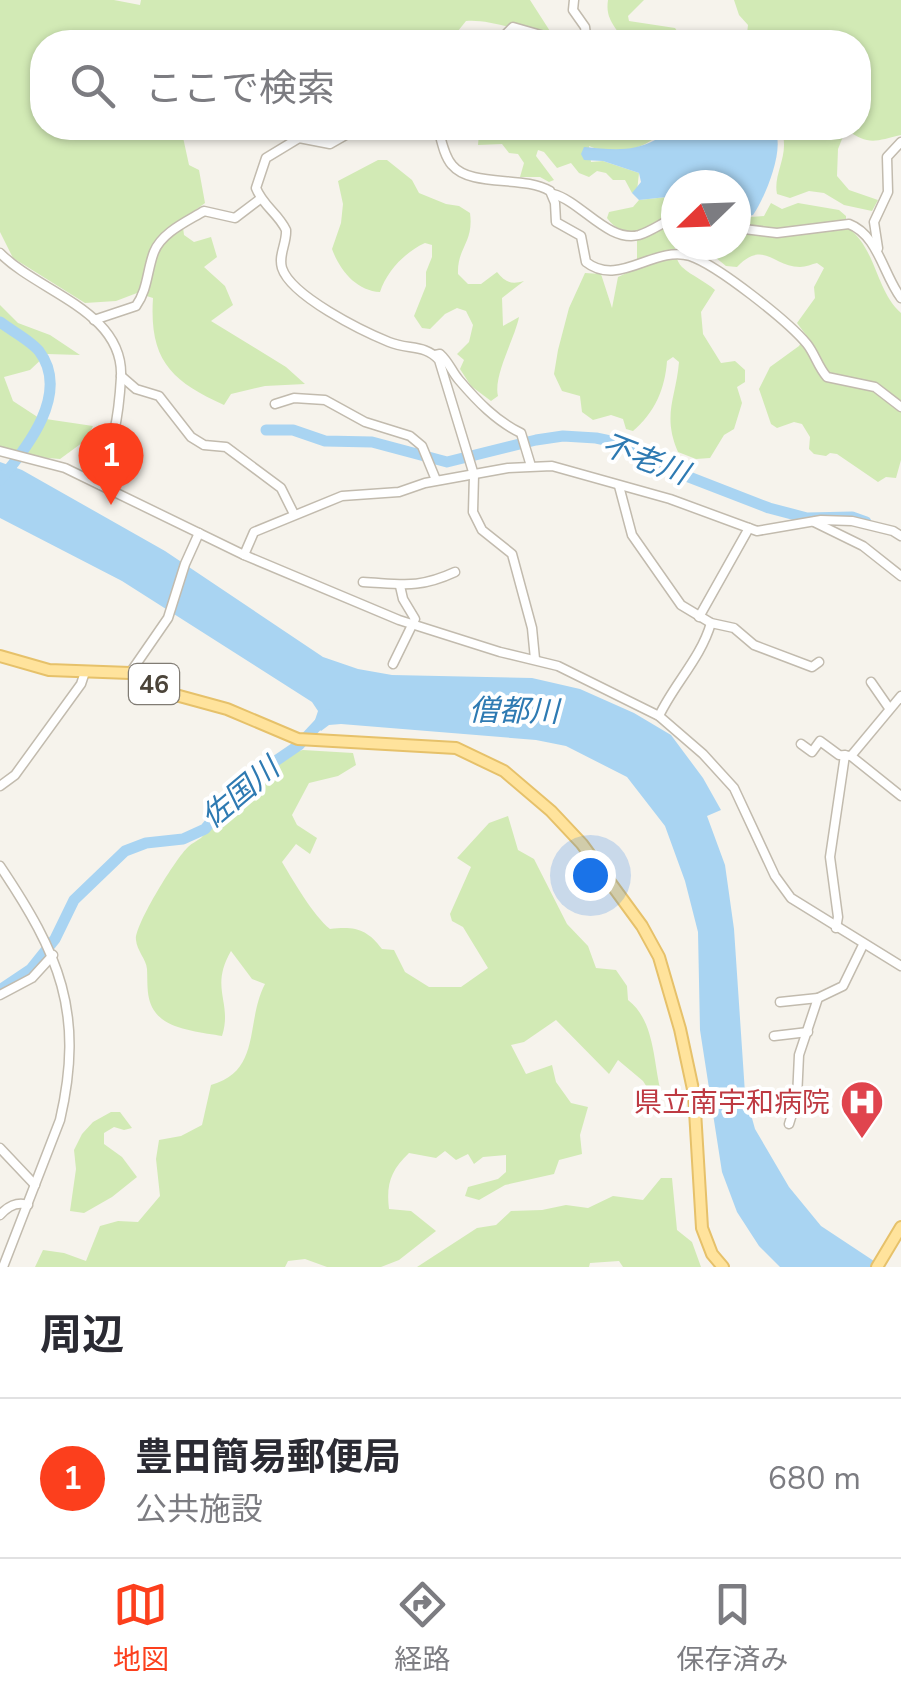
<!DOCTYPE html>
<html lang="ja">
<meta charset="utf-8">
<style>
body{margin:0;font-family:"Nunito Sans","Noto Sans JP",sans-serif;background:#f2f2f3;color:#2b2b33}
.compass{position:absolute;left:661px;top:170px;width:90px;height:90px;border-radius:50%;background:#fff;box-shadow:0 2px 8px #0004;rotate:247deg}
.you{position:absolute;left:590px;top:875px;width:35px;height:35px;margin:-25px;border:8px solid #fff;border-radius:50%;background:#1a73e8;box-shadow:0 0 0 15px #1a73e833}
.badge{display:grid;place-items:center;width:65px;height:65px;border-radius:50%;background:#fc3f1d;color:#fff;font-size:32px;font-weight:700}
.pin{position:absolute;translate:-50% -82px;filter:drop-shadow(0 2px 5px #0008)}
.pin::after{content:'';position:absolute;top:52px;width:35px;height:30px;background:inherit;clip-path:polygon(0 0,100% 0,50% 100%)}
.list{margin:0;padding:0;list-style:none}
h2{display:flex;justify-content:space-between;align-items:center;height:130px;margin:0;padding:0 40px;font-size:42px}
h2 small{font-size:32px;font-weight:400;color:#7c7c81}
.list li{display:grid;grid-template-columns:65px 1fr auto;gap:30px;align-items:center;box-sizing:border-box;height:160px;padding:0 40px;border-top:2px solid #e1e1e2}
.list b{display:block;font-size:38px;white-space:nowrap}
.list p{margin:0;font-size:32px;white-space:nowrap;color:#7c7c81}
.list em{font-size:32px;font-style:normal;color:#7c7c81}
.icon{flex:none;width:55px;height:55px;fill:none;stroke:currentColor;stroke-width:2;stroke-linecap:round;stroke-linejoin:round}
.map{position:relative;flex:none;width:901px;height:1267px;overflow:hidden}
.search{position:absolute;background:#fff;box-shadow:0 2px 8px #0004;left:30px;right:30px;top:30px;height:110px;display:flex;align-items:center;gap:25px;box-sizing:border-box;padding:0 35px;border-radius:40px;color:#7c7c81;font-size:38px}
.sheet{height:290px;background:#fff}
nav{display:flex;justify-content:space-around;align-items:center;box-sizing:border-box;height:140px;border-top:2px solid #e1e1e2;background:#fff;font-size:28px;color:#7c7c81}
nav a{display:grid;justify-items:center;gap:5px}
nav .on{color:#fc3f1d}
.map>svg:first-child{display:block}
</style>
<div class="map">
<svg width="901" height="1267" viewBox="0 0 901 1267">
<rect width="100%" height="100%" fill="#f6f3ec"/>
<g fill="#d2eab5">
<path d="M 0,0 L 114,0 L 140,5 L 141,0 L 530,0 L 557,42 L 530,42 L 529,34 C 513,27 482,19 466,21 L 454,36 L 454,42 L 42,42 L 42,128 L 181,128 L 189,165 L 199,170 L 205,203 L 182,220 L 184,235 L 194,242 L 211,237 L 217,257 L 204,267 L 225,286 L 233,305 L 211,321 L 286,367 L 305,384 L 265,386 L 231,394 L 224,405 C 171,381 149,360 153,298 L 137,293 L 116,301 L 85,303 L 13,258 L 0,232 Z"/>
<path d="M 608,0 L 644,0 L 628,16 L 629,21 L 675,28 L 685,42 L 624,42 C 616,26 605,20 608,0 Z"/>
<path d="M 734,0 L 901,0 L 901,135 C 876,141 868,146 846,129 L 838,149 L 837,176 L 849,190 L 878,200 L 872,211 L 844,205 L 824,193 L 809,191 L 790,198 L 777,194 C 773,175 788,157 783,136 L 768,129 L 749,132 L 744,128 L 858,128 L 858,42 L 746,42 L 748,25 L 739,15 Z"/>
<path d="M 473,128 L 663,128 C 649,151 613,156 589,146 L 591,162 L 603,161 L 639,173 L 637,191 L 632,193 L 625,180 L 613,180 L 606,173 L 597,171 L 589,177 L 579,173 L 571,163 L 557,168 L 544,152 L 538,150 L 536,156 L 554,180 L 549,182 L 540,177 L 520,177 L 524,163 L 518,154 L 509,153 L 502,144 L 478,145 L 479,133 Z"/>
<path d="M 378,160 L 387,160 L 412,180 L 419,193 L 446,204 L 459,206 L 470,213 C 474,243 457,247 458,274 L 468,284 L 481,284 L 497,272 C 505,282 511,285 524,281 L 502,298 L 503,326 L 519,317 C 515,338 493,376 498,396 L 491,401 L 471,386 L 460,369 L 464,360 L 457,354 L 469,342 L 473,325 L 466,311 L 457,308 L 445,314 L 430,329 L 422,328 L 414,316 L 426,286 L 426,272 L 432,257 L 432,245 L 425,243 C 405,252 387,271 380,292 C 357,291 340,271 332,249 L 341,223 L 343,204 L 338,181 Z"/>
<path d="M 676,196 C 676,214 669,255 682,267 C 692,276 705,281 715,290 L 701,312 L 703,334 L 721,363 L 735,361 L 745,370 L 745,382 L 737,387 L 742,403 L 734,429 L 724,435 L 710,458 L 696,459 L 678,452 C 662,415 676,398 679,362 L 673,357 L 667,361 C 665,389 655,412 633,431 L 626,429 L 623,419 L 611,415 L 593,420 L 582,412 L 580,396 L 562,391 L 554,374 L 558,350 L 569,308 L 585,273 L 601,274 L 612,308 L 618,277 L 637,268 L 637,233 C 623,231 615,229 607,218 L 609,212 L 633,207 L 639,200 Z"/>
<path d="M 771,203 L 782,209 L 798,203 L 839,210 L 846,216 L 846,226 C 877,248 875,290 901,313 L 901,460 L 896,478 L 886,477 L 878,482 L 837,454 L 830,453 L 826,456 L 814,454 L 809,449 L 810,437 L 802,424 L 794,422 L 777,428 L 771,424 L 759,389 L 770,367 L 799,346 L 806,335 L 797,323 L 815,298 L 814,287 L 824,268 L 817,263 C 812,264 806,267 800,267 C 773,267 764,239 737,267 L 726,266 L 700,245 L 736,245 L 736,218 L 764,216 Z"/>
<polygon points="0,305 18,323 50,335 80,355 47,354 30,370 4,377 13,401 39,418 93,426 86,440 60,459 0,454"/>
<path d="M 303,750 L 353,753 L 356,765 L 338,776 L 309,783 L 292,815 L 297,825 L 317,838 L 310,854 L 296,844 L 282,862 C 294,882 313,915 330,929 C 355,926 367,929 382,949 L 394,950 L 405,972 L 429,987 L 461,987 L 488,968 L 463,927 L 452,921 L 450,914 L 471,867 L 457,858 L 489,823 L 508,816 L 518,850 L 534,859 L 567,924 L 588,946 L 596,968 L 616,970 L 627,986 L 628,1000 C 655,1021 653,1061 661,1092 L 654,1098 L 643,1081 L 618,1060 L 609,1074 L 556,1020 L 524,1042 L 511,1045 L 526,1074 L 552,1065 L 556,1082 L 571,1103 L 588,1107 L 580,1135 L 582,1154 L 559,1160 L 554,1174 L 505,1185 L 479,1200 L 465,1196 L 468,1187 L 498,1179 L 506,1172 L 506,1155 L 483,1157 L 474,1164 L 468,1154 L 456,1160 L 445,1151 L 436,1158 L 409,1153 C 391,1170 386,1184 389,1209 L 411,1211 L 436,1231 L 399,1260 L 381,1267 L 327,1267 L 305,1259 L 288,1261 L 285,1267 L 35,1267 L 43,1250 L 64,1253 L 86,1261 L 100,1226 L 118,1221 L 138,1222 L 160,1196 L 156,1159 L 159,1140 L 181,1136 L 202,1125 L 211,1085 C 262,1071 245,1022 265,984 L 252,979 L 231,951 C 209,989 233,1002 222,1036 C 205,1033 176,1030 162,1019 C 145,1005 148,988 147,969 C 146,959 137,951 136,940 C 134,926 176,858 188,847 C 192,843 197,841 201,838 L 272,757 Z"/>
<polygon points="111,1112 120,1112 132,1128 124,1130 114,1127 104,1133 104,1144 122,1157 137,1177 112,1197 84,1213 70,1211 76,1169 74,1150 82,1134 93,1122"/>
<polygon points="661,1178 672,1178 677,1230 692,1242 701,1267 623,1267 619,1261 590,1263 589,1267 417,1267 477,1228 496,1225 511,1211 542,1210 566,1205 588,1208 613,1196 643,1200"/>
</g>
<g fill="#a9d4f2">
<path d="M 662,128 L 744,128 L 749,132 L 775,131 C 785,149 765,198 753,215 L 736,218 L 736,185 L 676,185 L 676,196 L 639,200 L 632,193 L 641,182 L 639,173 L 603,161 L 584,160 L 581,154 L 584,147 C 609,149 631,153 655,140 L 656,131 Z"/>
<polygon points="0,462 22,470 165,551 323,657 358,669 392,675 532,678 580,689 634,713 671,735 703,778 721,810 707,816 725,865 734,929 745,1093 755,1129 789,1187 821,1226 883,1267 780,1267 759,1246 737,1212 722,1172 700,1030 698,932 685,881 665,826 627,777 566,746 536,740 341,724 329,725 321,731 314,723 318,711 312,702 122,581 0,518"/>
</g>
<g fill="none" stroke-linecap="round" stroke-linejoin="round">
<g stroke="#a9d4f2" stroke-width="11">
<path d="M 0,322 C 12,331 30,340 39,351 C 71,393 27,448 0,480"/>
<polyline points="266,430 293,430 325,441 372,442 447,462 536,440 563,436 596,438 615,442 676,472 769,508 807,518 852,517 866,522"/>
<polyline points="0,990 31,969 55,939 74,900 125,851 146,843 183,839 205,829 242,784 299,745 327,715"/>
</g>
<g stroke="#c2bbae" stroke-width="11">
<g id="minor">
<polyline points="574,0 573,10 585,27 587,42"/>
<polyline points="503,42 504,36 513,27 541,35 552,42"/>
<path d="M 358,128 L 330,144 L 299,138 L 266,158 L 256,188 C 263,206 278,213 286,230 C 287,243 278,255 282,268 C 291,296 362,331 389,342 C 408,350 425,344 439,360 L 474,475 L 473,512 L 482,530 L 512,554 L 532,628 L 535,659"/>
<polyline points="393,128 402,128"/>
<path d="M 438,128 C 441,139 444,156 452,165 C 471,188 524,175 550,191 L 555,203 L 556,222 L 581,236 L 586,262 C 619,288 654,245 690,256 C 717,265 788,321 807,344 C 815,354 818,367 827,377 L 875,387 L 901,407"/>
<path d="M 553,194 C 581,201 608,243 639,235 C 652,231 663,222 676,217"/>
<path d="M 736,228 L 777,233 L 849,224 C 878,235 883,274 901,298"/>
<polyline points="878,248 874,222 888,192 887,157 901,142"/>
<path d="M 0,253 C 38,292 124,311 121,377 C 120,395 118,415 114,432 C 111,450 102,467 101,485"/>
<path d="M 94,320 L 136,306 C 148,289 147,270 154,252 C 162,232 188,221 204,211 L 235,218 L 260,199"/>
<path d="M 435,355 L 440,354 C 449,362 452,372 459,380 C 477,401 496,421 521,433 L 531,466"/>
<polyline points="121,376 136,389 159,396 191,437 204,445 226,447 281,488 294,514"/>
<polyline points="275,404 294,398 325,400 365,422 410,436 422,446 436,480"/>
<polyline points="0,451 65,468 244,555 399,620 500,652 558,666 659,716 703,754 734,788 775,876 791,898 901,966"/>
<polyline points="619,486 632,535 681,605 711,623 734,628 754,645 812,667 819,662"/>
<polyline points="814,522 863,546 901,576"/>
<polyline points="244,555 254,532 342,496 399,492 425,483 508,468 552,466 670,499 757,531 821,520 852,521 893,531 901,536"/>
<path d="M 363,582 C 402,584 418,589 455,572"/>
<polyline points="699,617 749,528"/>
<polyline points="393,664 415,619 403,599 400,586"/>
<polyline points="130,673 168,618 185,564 199,533"/>
<polyline points="871,682 889,708"/>
<path d="M 659,716 C 674,684 701,658 711,623"/>
<polyline points="801,744 812,752 820,741 839,755 851,756 901,796"/>
<polyline points="851,756 901,696"/>
<polyline points="0,786 15,775 81,684 85,672"/>
<path d="M 0,866 C 59,954 85,1012 60,1120 L 3,1267"/>
<polyline points="836,928 838,917 830,857 845,755"/>
<polyline points="0,995 32,978 53,955"/>
<polyline points="780,1002 818,998"/>
<polyline points="774,1036 808,1032"/>
<polyline points="789,1124 797,1098 799,1055 818,998 843,986 863,945"/>
<polyline points="0,1148 35,1185"/>
<path d="M 0,1215 C 7,1207 17,1201 28,1205"/>
</g>
</g>
<g stroke="#e6c16a" stroke-width="14">
<g id="major">
<polyline points="0,656 49,670 130,673 172,694 227,709 298,739 456,748 504,771 551,811 582,844 642,926 659,957 680,1029 694,1094 702,1228 712,1254 723,1267"/>
<polyline points="877,1267 901,1227"/>
</g>
</g>
<use href="#minor" stroke="#fff" stroke-width="8"/>
<use href="#major" stroke="#ffe39c" stroke-width="10"/>
</g>
<defs>
<g id="hospital-pin" transform="scale(2.25)"><path d="M0 17L-7.5 6A9.5 9.5 0 1 1 7.5 6Z" fill="#e0444e" stroke="#fff"/><path d="M-5-5h3v3.5h4V-5h3V5h-3V1.5h-4V5h-3Z" fill="#fff"/></g>
</defs>
<g fill-rule="evenodd">
<use href="#hospital-pin" x="862" y="1102"/>
</g>
<g text-anchor="middle" stroke-width="8" stroke-linejoin="round" paint-order="stroke">
<rect fill="#fff" stroke="#817c74" stroke-width="2.5" x="129" y="664" width="50" height="40" rx="8"/>
<g font-size="25" font-weight="bold" fill="#4b4439">
<text x="154" y="693">46</text>
</g>
<g font-size="28" fill="#be3a42" stroke="#fff" text-anchor="end">
<text x="830" y="1112">県立南宇和病院</text>
</g>
<g font-size="30" font-style="italic" fill="#2e7ab2" stroke="#fff">
<text transform="translate(645 459) rotate(21)" y="10">不老川</text>
<text transform="translate(514 711) rotate(1)" y="10">僧都川</text>
<text transform="translate(240 793) rotate(-40)" y="10">佐国川</text>
</g>
</g>
</svg>
<svg class="compass" viewBox="-18 -18 36 36"><path d="M0-13l5 13h-10z" fill="#e53935"/><path d="M0 13l5-13h-10z" fill="#7c7c81"/></svg>
<div class="you"></div>
<div class="pin badge" style="left:111px;top:505px">1</div>
<div class="search"><svg class="icon" aria-label="search" viewBox="0 0 24 24"><circle cx="10" cy="10" r="6"/><path d="M15 15l6 6"/></svg>ここで検索</div>
</div>
<section class="sheet">
<h2>周辺<small></small></h2>
<ul class="list">
<li><span class="badge">1</span><div><b>豊田簡易郵便局</b><p>公共施設</p></div><em>680 m</em></li>
</ul>
</section>
<nav>
<a class="on"><svg class="icon" aria-label="map" viewBox="0 0 24 24"><path d="M3 6l6-2 6 2 6-2v14l-6 2-6-2-6 2zM9 4v14M15 6v14"/></svg>地図</a>
<a><svg class="icon" aria-label="directions" viewBox="0 0 24 24"><path d="M12 3l9 9-9 9-9-9zM9 14v-3h6M13 9l2 2-2 2"/></svg>経路</a>
<a><svg class="icon" aria-label="saved" viewBox="0 0 24 24"><path d="M7 4h10v16l-5-4-5 4z"/></svg>保存済み</a>
</nav>
